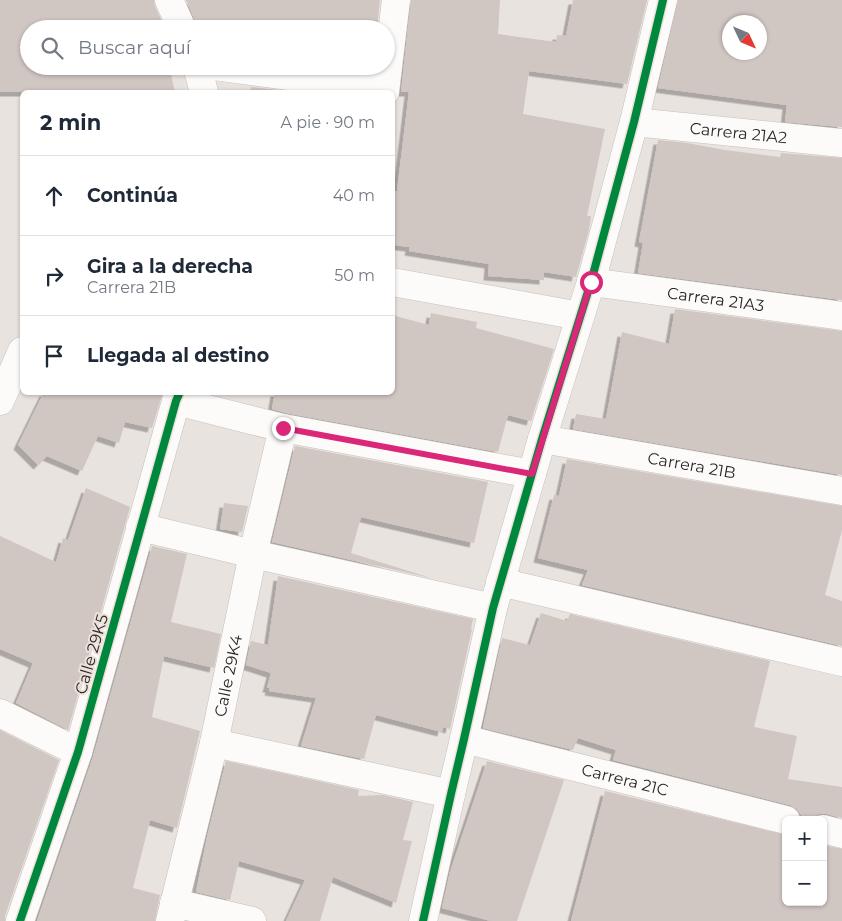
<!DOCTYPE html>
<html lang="es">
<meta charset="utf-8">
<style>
body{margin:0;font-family:Montserrat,sans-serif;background:#f2f2f3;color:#1f2937}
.controls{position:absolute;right:15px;bottom:15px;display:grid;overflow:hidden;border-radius:8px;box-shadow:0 1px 4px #0004}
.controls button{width:45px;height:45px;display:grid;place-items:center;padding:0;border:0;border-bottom:1px solid #e0e1e3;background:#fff;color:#1f2937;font:25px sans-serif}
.compass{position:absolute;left:722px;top:15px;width:45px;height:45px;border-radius:50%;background:#fff;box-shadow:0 1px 4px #0004;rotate:134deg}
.stop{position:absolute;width:15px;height:15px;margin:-11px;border:4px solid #db2777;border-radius:50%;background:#fff}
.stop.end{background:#db2777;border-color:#fff;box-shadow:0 1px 5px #0008}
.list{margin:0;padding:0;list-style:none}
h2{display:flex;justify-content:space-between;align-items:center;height:65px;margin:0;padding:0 20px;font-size:21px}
h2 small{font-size:16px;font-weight:400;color:#747a83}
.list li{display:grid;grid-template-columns:32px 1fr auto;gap:15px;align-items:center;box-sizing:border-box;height:80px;padding:0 20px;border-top:1px solid #e0e1e3}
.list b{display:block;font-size:19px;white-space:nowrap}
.list p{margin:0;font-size:16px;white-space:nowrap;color:#747a83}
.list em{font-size:16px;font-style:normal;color:#747a83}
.icon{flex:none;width:28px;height:28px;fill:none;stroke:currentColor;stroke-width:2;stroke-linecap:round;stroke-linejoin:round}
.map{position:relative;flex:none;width:842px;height:921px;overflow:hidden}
.search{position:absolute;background:#fff;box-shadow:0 1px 4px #0004;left:20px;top:20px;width:375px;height:55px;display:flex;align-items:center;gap:12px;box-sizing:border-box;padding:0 18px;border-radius:28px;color:#747a83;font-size:19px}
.panel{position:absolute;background:#fff;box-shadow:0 1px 4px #0004;left:20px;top:90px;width:375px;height:305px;border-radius:8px}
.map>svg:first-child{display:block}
</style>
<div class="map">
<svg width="842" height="921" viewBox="0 0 842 921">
<defs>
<filter id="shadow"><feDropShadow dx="-4.5" dy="4.5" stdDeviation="0" flood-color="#0004"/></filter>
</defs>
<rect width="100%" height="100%" fill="#e9e3df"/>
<g fill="#d0c6c2" fill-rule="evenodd" filter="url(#shadow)">
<polygon points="0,0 154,0 155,6 165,29 29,29 29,66 169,66 175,92 0,92"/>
<polygon points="186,0 380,0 377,29 197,29 196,23"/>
<polygon points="411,0 500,0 498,34 556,42 557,35 566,36 573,0 647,0 627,84 529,71 523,114 605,129 587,216 591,216 589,230 576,277 544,272 544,280 488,276 489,264 409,251 410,247 392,245 392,191 397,191 409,92 401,92"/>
<path d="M 678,0 L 842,0 L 842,127 L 785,122 L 787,105 L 658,88 ZM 730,22 L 760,22 L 760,52 L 730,52 Z"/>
<polygon points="333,66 372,66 372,71"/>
<polygon points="251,87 294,92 250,92"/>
<polygon points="658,140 687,143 725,150 780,157 781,153 842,158 842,300 638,273 643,243 639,242"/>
<polygon points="675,309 842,331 842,475 573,429 576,414 606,419 622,332 669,344"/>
<polygon points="431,313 477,322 476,328 554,349 531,421 508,415 498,452 286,413 272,409 275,392 392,392 392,315 429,325"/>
<polygon points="44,392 163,392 152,428 125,422 119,443 98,436 82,471 47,456 38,465 18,445"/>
<polygon points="295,446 488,482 474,543 361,517 351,553 431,578 272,542"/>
<polygon points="567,459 842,506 842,530 825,595 842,601 842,646 582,585 588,570 538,558 554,495 559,496"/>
<polygon points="86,488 130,507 68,730 16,703 33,663 0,649 0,536 56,562 63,538 68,540"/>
<polygon points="224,503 248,506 242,532 220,529"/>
<polygon points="152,546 187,554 171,622 221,634 214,668 164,656 152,717 200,731 177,828 150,820 133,888 160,895 155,921 37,921 93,757"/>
<polygon points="278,576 473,619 471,629 472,629 450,729 443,727 442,732 376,715 364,759 301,746 316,698 269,691 270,688 267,688 271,673 246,665 251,641 268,645"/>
<polygon points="541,613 567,621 570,614 770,661 754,727 797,736 788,779 842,787 842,818 827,814 819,814 811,820 801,820 801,815 797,809 790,805 613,760 616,750 578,738 573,750 483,728 502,638 530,645"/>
<polygon points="0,730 59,760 5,916 5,921 0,921"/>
<polygon points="226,761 359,790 358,796 383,795 413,802 403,840 412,841 396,903 333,877 320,921 286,921 305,880 239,861 230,900 196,892 207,837"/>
<polygon points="487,761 564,780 517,921 491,921 442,908 450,872"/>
<polygon points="605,791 786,835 786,902 823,902 823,845 842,849 842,921 571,921"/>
</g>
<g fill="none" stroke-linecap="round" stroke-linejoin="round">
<g stroke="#c5c0bd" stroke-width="29">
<g id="street">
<polyline points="169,0 182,29"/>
<polyline points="197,66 204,92"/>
<polyline points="214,66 385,89"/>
<polyline points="385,92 396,0"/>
<path id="s1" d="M 634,122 L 842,143"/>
<polyline points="392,282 580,316"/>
<path id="s2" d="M 591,282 L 842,316"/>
<polyline points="0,401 22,351"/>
<polyline points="176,401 283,428 532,474"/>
<path id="s3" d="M 542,439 L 842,491"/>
<polyline points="140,527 253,554 493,608"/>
<polyline points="500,582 842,662"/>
<polyline points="0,713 78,752"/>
<path id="s4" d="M 464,739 L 786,820"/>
<polyline points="214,743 451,794"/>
<polyline points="823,829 842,834"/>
<polyline points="174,903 252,921"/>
<polyline points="20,921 78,752 176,401 180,392"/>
<path id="s5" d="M 170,921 L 214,743 L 253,554 L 283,428"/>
<polyline points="423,921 451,794 464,739 493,608 542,439 591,282 634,122 663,0"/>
</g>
</g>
<use href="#street" stroke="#fcfbfa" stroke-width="28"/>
<g stroke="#ede2db" stroke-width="11">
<g id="cycleway">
<polyline points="20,921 78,752 176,401 180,392"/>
<polyline points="423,921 451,794 464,739 493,608 542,439 591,282 634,122 663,0"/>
</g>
</g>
<use href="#cycleway" stroke="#00873e" stroke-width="8"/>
</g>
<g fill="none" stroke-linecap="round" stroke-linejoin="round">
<polyline stroke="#db2777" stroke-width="6" points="283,428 532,474 591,282"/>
</g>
<g text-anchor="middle" stroke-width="4" stroke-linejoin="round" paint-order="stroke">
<g font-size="16" fill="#2b2624" stroke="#ede2db">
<text dy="6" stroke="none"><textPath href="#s1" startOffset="105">Carrera 21A2</textPath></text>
<text dy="6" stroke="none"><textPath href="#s2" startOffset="126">Carrera 21A3</textPath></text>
<text dy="6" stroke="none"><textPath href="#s3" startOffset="152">Carrera 21B</textPath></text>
<text transform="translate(91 654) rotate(-74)" y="6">Calle 29K5</text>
<text dy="6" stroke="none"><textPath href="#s5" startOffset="252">Calle 29K4</textPath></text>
<text dy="6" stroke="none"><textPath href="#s4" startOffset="166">Carrera 21C</textPath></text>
</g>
</g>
</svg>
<div class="controls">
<button>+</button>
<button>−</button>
</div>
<svg class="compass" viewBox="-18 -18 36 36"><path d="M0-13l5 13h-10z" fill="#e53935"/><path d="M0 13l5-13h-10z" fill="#747a83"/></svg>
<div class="stop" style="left:591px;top:282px"></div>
<div class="stop end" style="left:283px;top:428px"></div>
<div class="search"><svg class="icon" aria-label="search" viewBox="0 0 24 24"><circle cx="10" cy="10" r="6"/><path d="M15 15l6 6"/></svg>Buscar aquí</div>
<section class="panel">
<h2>2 min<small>A pie · 90 m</small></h2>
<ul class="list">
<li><svg class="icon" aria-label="ahead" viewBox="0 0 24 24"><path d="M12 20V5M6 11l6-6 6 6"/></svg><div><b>Continúa</b></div><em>40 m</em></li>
<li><svg class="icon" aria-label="right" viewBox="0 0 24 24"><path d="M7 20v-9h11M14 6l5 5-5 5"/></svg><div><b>Gira a la derecha</b><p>Carrera 21B</p></div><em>50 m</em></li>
<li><svg class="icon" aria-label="arrive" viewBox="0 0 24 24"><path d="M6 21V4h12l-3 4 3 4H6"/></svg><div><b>Llegada al destino</b></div></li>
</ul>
</section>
</div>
